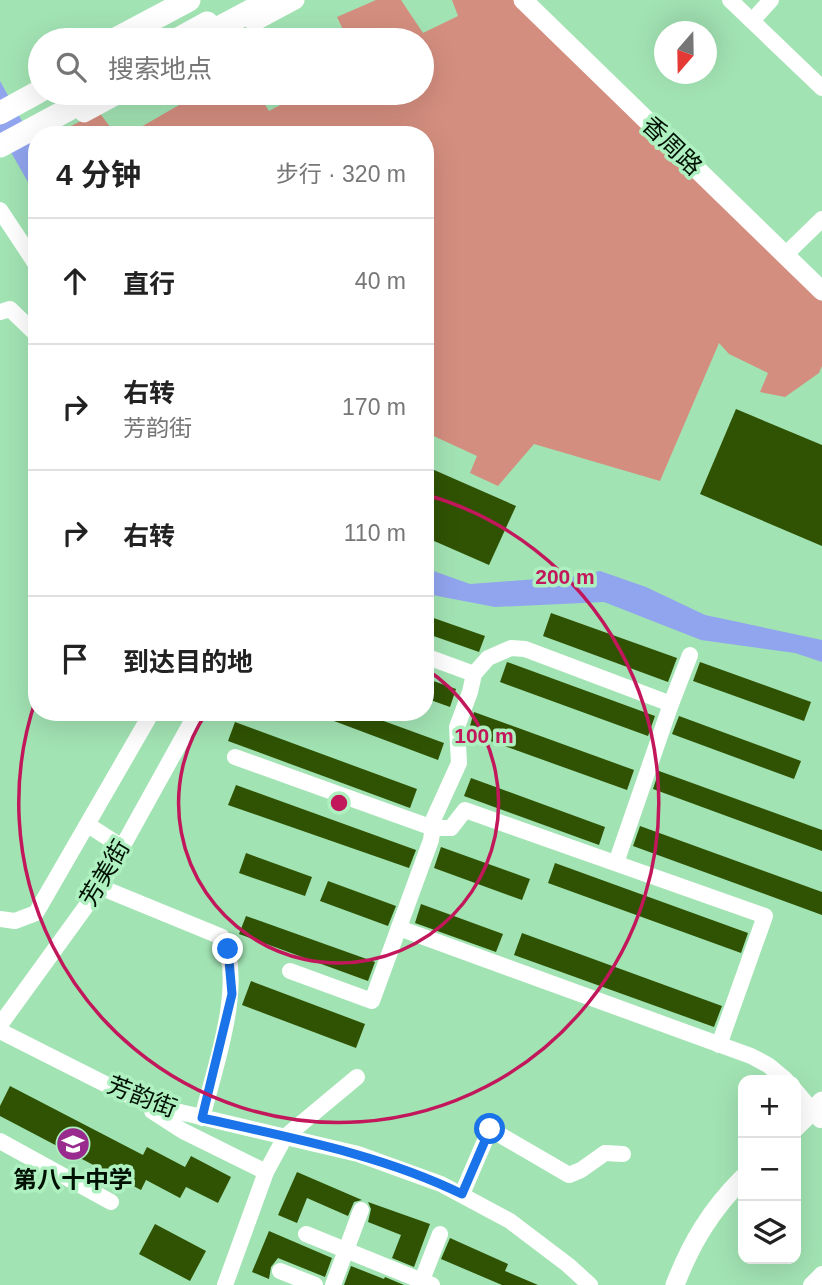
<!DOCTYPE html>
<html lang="zh">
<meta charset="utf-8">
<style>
body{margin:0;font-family:Arial,"Noto Sans SC",sans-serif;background:#f6f6f6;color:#222}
.controls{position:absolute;right:21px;bottom:21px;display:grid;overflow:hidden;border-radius:14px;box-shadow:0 7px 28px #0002}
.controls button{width:63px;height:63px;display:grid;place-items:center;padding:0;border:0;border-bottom:2px solid #e0e0e0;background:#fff;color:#222;font:35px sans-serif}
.compass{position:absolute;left:654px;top:21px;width:63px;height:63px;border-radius:50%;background:#fff;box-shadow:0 7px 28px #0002;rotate:200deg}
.stop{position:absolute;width:21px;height:21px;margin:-16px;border:5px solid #1a73e8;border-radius:50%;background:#fff}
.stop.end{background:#1a73e8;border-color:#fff;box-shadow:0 2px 7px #0008}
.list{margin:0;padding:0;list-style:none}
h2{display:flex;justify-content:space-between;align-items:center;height:91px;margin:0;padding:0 28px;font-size:30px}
h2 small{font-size:23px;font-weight:400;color:#767676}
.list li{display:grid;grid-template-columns:46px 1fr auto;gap:21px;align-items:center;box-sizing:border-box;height:126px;padding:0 28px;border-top:2px solid #e0e0e0}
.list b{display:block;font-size:26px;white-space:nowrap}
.list p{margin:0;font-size:23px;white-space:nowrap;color:#767676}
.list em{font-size:23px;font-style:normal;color:#767676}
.icon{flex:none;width:38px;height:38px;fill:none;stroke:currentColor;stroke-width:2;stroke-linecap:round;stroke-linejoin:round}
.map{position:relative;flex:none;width:822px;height:1285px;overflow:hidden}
.search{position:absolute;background:#fff;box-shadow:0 7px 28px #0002;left:28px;top:28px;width:406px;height:77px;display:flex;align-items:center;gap:18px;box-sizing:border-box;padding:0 24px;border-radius:38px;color:#767676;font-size:26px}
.panel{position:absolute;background:#fff;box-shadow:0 7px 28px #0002;left:28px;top:126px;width:406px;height:595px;border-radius:28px}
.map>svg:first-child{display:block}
</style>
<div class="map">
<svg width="822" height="1285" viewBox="0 0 822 1285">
<rect width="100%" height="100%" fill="#a2e3b3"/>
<g fill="#d48e7f">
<polygon points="376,0 401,0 423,33 458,16 452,0 516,0 822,301 822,366 819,373 785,397 760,392 768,373 729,354 719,343 660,481 534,444 498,486 470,473 477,456 425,432 425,135 127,135 200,93 258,93 269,111 303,93 422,93 422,40 348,40 337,17"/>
<polygon points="99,112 116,135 53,135"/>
</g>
<g fill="#91a4ee">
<polygon points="0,81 37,148 37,198 0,133"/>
<polygon points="425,568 470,584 577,576 600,571 646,587 705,615 822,640 822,662 795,653 701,640 604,602 495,607 427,594 425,593"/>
</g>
<g fill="#2f5303">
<polygon points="736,409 822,445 822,546 700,494"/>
<polygon points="425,466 516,506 489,565 425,537"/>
<polygon points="551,613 677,658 668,682 543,636"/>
<polygon points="425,615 485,636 479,652 425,633"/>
<polygon points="507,662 655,716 648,736 500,682"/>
<polygon points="700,662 811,702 804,721 693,681"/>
<polygon points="425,678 456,689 450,707 425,698"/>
<polygon points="310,712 359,712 444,743 438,760"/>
<polygon points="474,712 634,770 627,790 468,733"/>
<polygon points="679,716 801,761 794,779 672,734"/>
<polygon points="235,722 417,789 410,808 228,741"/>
<polygon points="659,771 822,830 822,851 653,789"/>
<polygon points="471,778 605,827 599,845 464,796"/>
<polygon points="236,785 416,850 409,868 228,805"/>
<polygon points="640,826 822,892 822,915 633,846"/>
<polygon points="441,847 530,879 522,900 434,868"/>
<polygon points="246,853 312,877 305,896 239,873"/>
<polygon points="555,863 748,933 741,953 548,883"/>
<polygon points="328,881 396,906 388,926 320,901"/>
<polygon points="421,904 503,934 496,952 415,923"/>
<polygon points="246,916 375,962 368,981 239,934"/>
<polygon points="522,933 722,1006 714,1027 514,955"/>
<polygon points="251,981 365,1024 356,1048 242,1005"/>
<polygon points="10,1086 143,1155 147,1147 185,1167 191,1156 231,1177 218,1203 186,1187 180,1198 146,1180 141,1190 0,1116 0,1106"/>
<polygon points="297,1172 362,1200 354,1202 348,1216 307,1198 297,1223 278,1215"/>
<polygon points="368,1202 430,1224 414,1267 392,1258 401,1235 368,1222 371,1209"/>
<polygon points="155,1224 206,1251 190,1281 139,1254"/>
<polygon points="269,1231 332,1258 325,1277 278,1258 271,1267 269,1279 252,1272"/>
<polygon points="450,1238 508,1264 505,1271 538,1285 502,1285 441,1259"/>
<polygon points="351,1266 384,1279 385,1277 404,1285 344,1285"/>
</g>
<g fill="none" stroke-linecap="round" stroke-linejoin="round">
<g stroke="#fff" stroke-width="16">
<polyline points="730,0 822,88"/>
<polyline points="752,21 771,0"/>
<polyline points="0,210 37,266"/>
<polyline points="785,255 822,219"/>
<polyline points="0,312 10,309 37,335"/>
<polyline points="425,656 474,674"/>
<polyline points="235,757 433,828 451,828 465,810 765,916 719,1045"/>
<polyline points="88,825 122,847"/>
<polyline points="616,863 671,704 690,655"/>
<path d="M 100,887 L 222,937 C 246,982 214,1070 202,1118"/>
<polyline points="0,919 15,921 36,913 152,712"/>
<polyline points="399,928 751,1056 768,1065 786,1080"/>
<polyline points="290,971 372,1001 431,840 434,818 459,763 457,727 470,692 474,674 488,658 511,648 525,649 671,704"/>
<polyline points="0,1025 100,887 197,712"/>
<polyline points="0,1031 123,1093 159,1107 358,1154 441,1184 510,1221 568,1265 590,1285"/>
<polyline points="796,1091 820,1120"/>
<polyline points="152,1111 183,1131 266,1172"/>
<polyline points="0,1141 111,1202"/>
<polyline points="462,1194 490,1129 569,1175 581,1170 605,1153 623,1154"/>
<polyline points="306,1234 432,1285"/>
<polyline points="280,1271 315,1285"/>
<polyline points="225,1285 266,1172 285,1137 357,1077"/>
<polyline points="333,1285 361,1210"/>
<polyline points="420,1285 440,1234"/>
<polyline points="811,1285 822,1274"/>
</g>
<g stroke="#fff" stroke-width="19">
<polyline points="523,0 822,291"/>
<polyline points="254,22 295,0"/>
<polyline points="84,113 121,93"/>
<polyline points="796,1127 822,1101"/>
<path d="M 675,1285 C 691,1243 711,1210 743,1178"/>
</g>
<g stroke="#fff" stroke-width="23">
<polyline points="114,40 189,0"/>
<polyline points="176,40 207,23"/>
<polyline points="196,40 271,0"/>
<polyline points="0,113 40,91"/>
<polyline points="0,146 99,93"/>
</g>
</g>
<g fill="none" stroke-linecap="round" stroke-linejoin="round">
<path stroke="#1a73e8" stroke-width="9" d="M 228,949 L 232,994 L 202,1118 C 291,1138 380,1154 462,1194 L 490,1129"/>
</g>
<g fill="none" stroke="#c2185b" stroke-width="3.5">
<path d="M426 669A160 160 0 1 1 207 712"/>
<path d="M427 495A320 320 0 1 1 36 699"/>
</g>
<defs>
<g id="school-disc" transform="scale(1.75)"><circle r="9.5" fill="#982b8d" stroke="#aff0c0"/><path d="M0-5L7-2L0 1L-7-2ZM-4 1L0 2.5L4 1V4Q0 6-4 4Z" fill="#fff"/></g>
</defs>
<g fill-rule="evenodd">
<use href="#school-disc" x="73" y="1144"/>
</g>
<g text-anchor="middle" stroke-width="7" stroke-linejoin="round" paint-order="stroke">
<g font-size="24" fill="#001103" stroke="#aff0c0">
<text transform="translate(672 146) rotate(44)" y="8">香周路</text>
<text transform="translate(105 873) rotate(-59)" y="8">芳美街</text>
<text transform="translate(142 1097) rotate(21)" y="8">芳韵街</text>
</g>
<g font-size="24" font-weight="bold" fill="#001103" stroke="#aff0c0">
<text x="73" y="1188">第八十中学</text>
</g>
</g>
<circle cx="339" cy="803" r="10" fill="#c2185b" stroke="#aff0c0" stroke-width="3.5"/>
<g font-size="21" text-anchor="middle" font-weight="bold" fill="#c2185b" stroke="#aff0c0" stroke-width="7" stroke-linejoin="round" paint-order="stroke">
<text x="565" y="584">200 m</text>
<text x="484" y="743">100 m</text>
</g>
</svg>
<div class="controls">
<button>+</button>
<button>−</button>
<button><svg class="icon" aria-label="layers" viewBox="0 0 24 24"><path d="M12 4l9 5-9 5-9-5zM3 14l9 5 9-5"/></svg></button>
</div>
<svg class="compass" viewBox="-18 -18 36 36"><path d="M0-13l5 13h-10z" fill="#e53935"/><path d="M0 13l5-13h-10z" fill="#767676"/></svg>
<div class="stop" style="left:490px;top:1129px"></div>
<div class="stop end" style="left:228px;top:949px"></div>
<div class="search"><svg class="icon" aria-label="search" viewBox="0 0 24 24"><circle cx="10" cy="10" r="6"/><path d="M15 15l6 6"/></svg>搜索地点</div>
<section class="panel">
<h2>4 分钟<small>步行 · 320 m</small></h2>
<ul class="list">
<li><svg class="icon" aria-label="ahead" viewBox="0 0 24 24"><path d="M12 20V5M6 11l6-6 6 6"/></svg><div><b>直行</b></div><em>40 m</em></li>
<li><svg class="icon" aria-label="right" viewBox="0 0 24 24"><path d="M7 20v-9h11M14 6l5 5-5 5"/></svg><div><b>右转</b><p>芳韵街</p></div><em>170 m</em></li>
<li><svg class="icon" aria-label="right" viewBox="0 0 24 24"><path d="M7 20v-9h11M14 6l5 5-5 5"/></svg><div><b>右转</b></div><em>110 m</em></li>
<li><svg class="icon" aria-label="arrive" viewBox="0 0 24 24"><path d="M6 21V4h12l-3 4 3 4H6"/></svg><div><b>到达目的地</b></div></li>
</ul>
</section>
</div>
